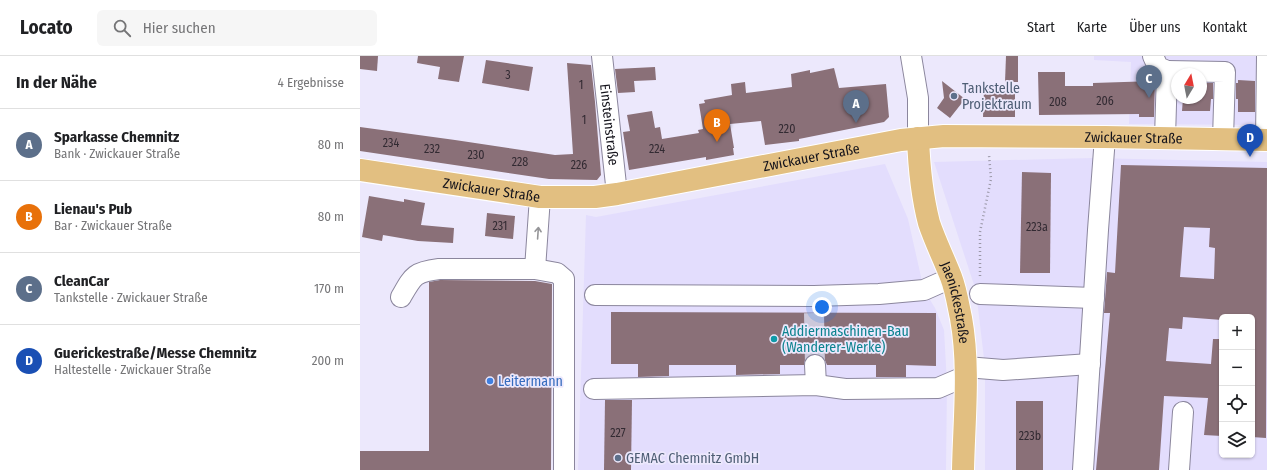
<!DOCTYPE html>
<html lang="de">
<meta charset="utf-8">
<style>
body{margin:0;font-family:"Fira Sans Condensed",sans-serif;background:#f6f6f6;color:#202124}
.controls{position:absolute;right:12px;bottom:12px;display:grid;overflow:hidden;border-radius:6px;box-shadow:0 1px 3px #0004}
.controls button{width:36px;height:36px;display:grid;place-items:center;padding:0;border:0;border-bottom:1px solid #e0e0e0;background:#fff;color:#202124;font:20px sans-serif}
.compass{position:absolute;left:811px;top:12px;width:36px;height:36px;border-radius:50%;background:#fff;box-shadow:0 1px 3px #0004;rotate:10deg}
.you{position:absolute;left:462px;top:251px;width:14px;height:14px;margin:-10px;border:3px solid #fff;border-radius:50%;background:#1a73e8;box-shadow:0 0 0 6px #1a73e833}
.badge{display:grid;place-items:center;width:26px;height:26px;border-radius:50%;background:#d93025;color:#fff;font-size:13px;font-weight:700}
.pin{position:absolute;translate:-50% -33px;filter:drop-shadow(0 1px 2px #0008)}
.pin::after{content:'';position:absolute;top:21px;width:14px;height:12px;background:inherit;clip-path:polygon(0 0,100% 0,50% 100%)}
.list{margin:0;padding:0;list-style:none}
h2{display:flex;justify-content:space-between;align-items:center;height:52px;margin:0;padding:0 16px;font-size:17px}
h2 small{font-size:13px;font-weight:400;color:#757577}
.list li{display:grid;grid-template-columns:26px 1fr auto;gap:12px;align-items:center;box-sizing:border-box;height:72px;padding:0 16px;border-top:1px solid #e0e0e0}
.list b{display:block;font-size:15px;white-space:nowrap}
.list p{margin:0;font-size:13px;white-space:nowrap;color:#757577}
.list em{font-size:13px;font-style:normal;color:#757577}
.icon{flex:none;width:22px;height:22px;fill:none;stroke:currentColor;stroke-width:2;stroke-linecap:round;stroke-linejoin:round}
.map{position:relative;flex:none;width:907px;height:414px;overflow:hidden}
header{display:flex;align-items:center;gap:24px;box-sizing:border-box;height:56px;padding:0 20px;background:#fff;border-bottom:1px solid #e0e0e0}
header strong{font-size:19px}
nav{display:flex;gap:22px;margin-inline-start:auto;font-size:14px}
.search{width:280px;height:36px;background:#f6f6f6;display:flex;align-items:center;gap:10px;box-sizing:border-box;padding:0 14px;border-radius:6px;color:#757577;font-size:15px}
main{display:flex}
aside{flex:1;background:#fff}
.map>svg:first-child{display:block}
</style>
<header>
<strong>Locato</strong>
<div class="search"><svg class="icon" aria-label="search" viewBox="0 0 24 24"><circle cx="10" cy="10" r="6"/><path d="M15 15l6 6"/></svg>Hier suchen</div>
<nav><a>Start</a><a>Karte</a><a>Über uns</a><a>Kontakt</a></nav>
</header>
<main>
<aside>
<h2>In der Nähe<small>4 Ergebnisse</small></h2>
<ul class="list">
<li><span class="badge" style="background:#5c6f8a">A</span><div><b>Sparkasse Chemnitz</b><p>Bank · Zwickauer Straße</p></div><em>80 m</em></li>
<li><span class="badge" style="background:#e8710a">B</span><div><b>Lienau's Pub</b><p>Bar · Zwickauer Straße</p></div><em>80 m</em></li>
<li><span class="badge" style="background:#5c6f8a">C</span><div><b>CleanCar</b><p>Tankstelle · Zwickauer Straße</p></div><em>170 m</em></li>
<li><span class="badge" style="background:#1a4fb4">D</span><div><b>Guerickestraße/Messe Chemnitz</b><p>Haltestelle · Zwickauer Straße</p></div><em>200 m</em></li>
</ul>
</aside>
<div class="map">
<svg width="907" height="414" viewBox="0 0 907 414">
<rect width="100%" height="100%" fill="#ece8fc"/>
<g fill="#e3ddfd" fill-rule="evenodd">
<path d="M 734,0 L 907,0 L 902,69 L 769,68 L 771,6 L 734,4 ZM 817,18 L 841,18 L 841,42 L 817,42 Z"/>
<path d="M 732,102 L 907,106 L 907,414 L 625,414 L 625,311 L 616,235 L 574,106 ZM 862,261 L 892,261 L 892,399 L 862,399 Z"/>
<polygon points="525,108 548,163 564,234 575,252 584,274 587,328 586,414 218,414 226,159 236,161"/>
</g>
<g fill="#8a7078" fill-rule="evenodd">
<polygon points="0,0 18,0 17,15 0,13"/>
<polygon points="58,0 104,0 99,26 78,23 80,11 57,7"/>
<polygon points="646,0 658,0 658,26 645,26"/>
<polygon points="126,4 173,11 169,35 122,27"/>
<polygon points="207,7 231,9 235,46 241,119 237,124 189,123 0,95 0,71 95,84 195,99 213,98"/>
<polygon points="295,11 296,24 274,25 275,36 258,37 255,13"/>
<polygon points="474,12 479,32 526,28 529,61 524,66 439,83 439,85 405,89 401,65 370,68 374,92 373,92 374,99 346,104 346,101 269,114 263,76 270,75 267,59 292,55 295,72 300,71 302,83 339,77 338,74 343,73 339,48 345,47 344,44 372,39 371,28 385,26 386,37 432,31 431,18 450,14 450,17"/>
<polygon points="678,16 705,16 705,30 733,30 733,27 795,25 794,61 779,61 779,58 679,59"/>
<polygon points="878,24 895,25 895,56 878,56 878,43 876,43 876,27 878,27"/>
<polygon points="582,25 605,43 590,62 577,52 584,42"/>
<polygon points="841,27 853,27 853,43 851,43 850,55 822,55 823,42 841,42"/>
<polygon points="624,33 655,33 655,61 623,61"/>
<path d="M 761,109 L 907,112 L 906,382 L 892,381 L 892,261 L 862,261 L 862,264 L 823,261 L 822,273 L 809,272 L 806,305 L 851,308 L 853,283 L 862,283 L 862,380 L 844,379 L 848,342 L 804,340 L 799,414 L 736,414 L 750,257 L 744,257 L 747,216 L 755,217 ZM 824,171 L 850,172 L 849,191 L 855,192 L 854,223 L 820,221 Z"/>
<polygon points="662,116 691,117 690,217 660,217"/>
<polygon points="9,140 44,146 44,143 65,147 61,169 94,172 93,187 58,185 23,179 22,185 2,181"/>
<polygon points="127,157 155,160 153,183 125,180"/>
<polygon points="80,224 175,225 192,228 191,414 0,414 0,395 69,395 69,226"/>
<polygon points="251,256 576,257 576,310 546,309 546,321 516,321 516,309 467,309 464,302 460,299 455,298 448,300 445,304 444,309 420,309 420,318 376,319 376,309 309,309 309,320 278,321 278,308 251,308"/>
<polygon points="245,344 272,344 271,414 244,414"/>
<rect x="656" y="345" width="27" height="69"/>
</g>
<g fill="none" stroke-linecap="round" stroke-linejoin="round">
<polyline stroke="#ccc8da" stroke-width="20" stroke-dasharray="20 10" stroke-linecap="butt" points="454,257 455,309"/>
<g stroke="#8b869d" stroke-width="22">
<g id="minor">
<path id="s1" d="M 242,0 L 257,138"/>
<polyline points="551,0 558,42 558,82"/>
<polyline points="793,0 798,11 807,15 805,82"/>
<polyline points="807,15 865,16 863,83"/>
<polyline points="906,84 907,0"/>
<polyline points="175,213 180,141"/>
<polyline points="620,238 734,242"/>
<polyline points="235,239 454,240 519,238 564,234 591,222"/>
<path d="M 41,241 C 53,220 54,216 79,213 L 175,213 L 197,217 L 204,223 L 204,414"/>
<polyline points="455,309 456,329"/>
<polyline points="606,311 643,314 730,308"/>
<polyline points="234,333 456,329 485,333 578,332 606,320"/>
<polyline points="723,414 738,174 745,81"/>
<polyline points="819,414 823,356"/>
</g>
</g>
<g stroke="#fff" stroke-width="24">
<g id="major">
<path id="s2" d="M 558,82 C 559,109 562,140 569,167 C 575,185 584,203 591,221 C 596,234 598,248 601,262 C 610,312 604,364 603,414"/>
<path id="s3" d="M 0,114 L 180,141 L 235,141 L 257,138 L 541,84 L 584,80 L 745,81 L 907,84"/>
</g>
</g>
<polyline stroke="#9b98a8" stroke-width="2.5" stroke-dasharray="1 3" stroke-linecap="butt" points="620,220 620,176 631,123 629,99"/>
<use href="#minor" stroke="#fff" stroke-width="20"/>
<use href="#major" stroke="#e2bf81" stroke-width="22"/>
</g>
<defs><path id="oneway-shaft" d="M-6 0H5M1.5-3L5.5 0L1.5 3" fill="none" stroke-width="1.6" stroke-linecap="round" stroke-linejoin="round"/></defs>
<use stroke="#959598" href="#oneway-shaft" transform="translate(178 177) rotate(-86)"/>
<g fill="#5c6f8a" stroke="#ece8fc" stroke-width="1.5">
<circle cx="594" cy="40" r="4"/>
<circle cx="258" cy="402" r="4"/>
</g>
<circle fill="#0f9aa8" stroke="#ece8fc" stroke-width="1.5" cx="414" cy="283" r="4"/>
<circle fill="#3f7fe0" stroke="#ece8fc" stroke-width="1.5" cx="130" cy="325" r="4"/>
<g text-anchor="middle" stroke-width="3.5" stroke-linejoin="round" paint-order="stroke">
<g font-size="12" fill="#322a32">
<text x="148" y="23">3</text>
<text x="221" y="33">1</text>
<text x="745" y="49">206</text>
<text x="698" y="50">208</text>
<text x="224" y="68">1</text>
<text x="427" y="77">220</text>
<text x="31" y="91">234</text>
<text x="72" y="97">232</text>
<text x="297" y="97">224</text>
<text x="116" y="103">230</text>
<text x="160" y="110">228</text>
<text x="219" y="113">226</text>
<text x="140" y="174">231</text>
<text x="677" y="175">223a</text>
<text x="258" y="381">227</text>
<text x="670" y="384">223b</text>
</g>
<g font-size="14" fill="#4e5e75" stroke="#ece8fc" text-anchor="start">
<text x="602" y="37">Tankstelle<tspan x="602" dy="16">Projektraum</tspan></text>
<text x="266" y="407">GEMAC Chemnitz GmbH</text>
</g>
<g font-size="14" fill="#14131b" stroke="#ece8fc">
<text dy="5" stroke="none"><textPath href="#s1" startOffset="69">Einsteinstraße</textPath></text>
<text dy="5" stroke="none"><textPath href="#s3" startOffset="781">Zwickauer Straße</textPath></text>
<text dy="5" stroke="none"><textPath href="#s3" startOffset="457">Zwickauer Straße</textPath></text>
<text dy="5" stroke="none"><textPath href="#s3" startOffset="133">Zwickauer Straße</textPath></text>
<text dy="5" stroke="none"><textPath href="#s2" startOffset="170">Jaenickestraße</textPath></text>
</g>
<g font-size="14" fill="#0d838f" stroke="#ece8fc" text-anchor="start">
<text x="422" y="280">Addiermaschinen-Bau<tspan x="422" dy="16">(Wanderer-Werke)</tspan></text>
</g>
<g font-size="14" fill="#366cbe" stroke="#ece8fc" text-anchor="start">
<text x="138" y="330">Leitermann</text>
</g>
</g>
</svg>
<div class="controls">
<button>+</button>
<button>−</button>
<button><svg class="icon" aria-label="locate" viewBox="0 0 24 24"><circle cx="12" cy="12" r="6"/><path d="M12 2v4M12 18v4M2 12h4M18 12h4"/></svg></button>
<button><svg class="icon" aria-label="layers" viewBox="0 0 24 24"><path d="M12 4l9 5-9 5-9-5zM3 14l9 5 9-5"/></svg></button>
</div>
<svg class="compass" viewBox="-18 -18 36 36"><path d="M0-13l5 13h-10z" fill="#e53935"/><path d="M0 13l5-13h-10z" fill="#757577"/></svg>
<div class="you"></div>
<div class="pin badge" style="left:496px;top:67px;background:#5c6f8a">A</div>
<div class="pin badge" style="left:357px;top:86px;background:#e8710a">B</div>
<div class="pin badge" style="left:789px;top:42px;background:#5c6f8a">C</div>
<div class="pin badge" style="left:890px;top:101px;background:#1a4fb4">D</div>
</div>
</main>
